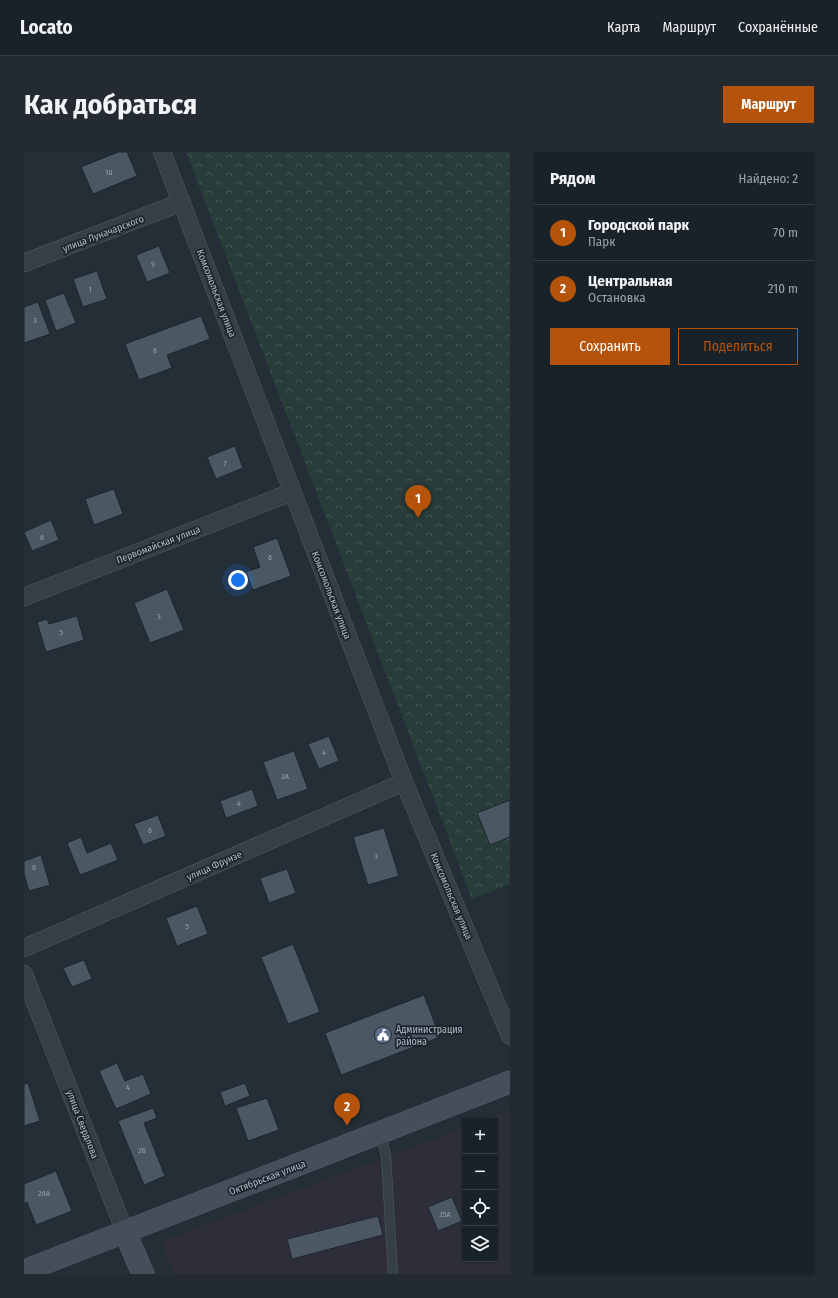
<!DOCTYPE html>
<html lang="ru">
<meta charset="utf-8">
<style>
body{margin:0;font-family:"Fira Sans Condensed",sans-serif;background:#232a31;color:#f1f3f6}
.controls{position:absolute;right:12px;bottom:12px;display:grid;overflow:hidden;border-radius:0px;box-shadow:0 1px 3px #0004}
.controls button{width:36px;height:36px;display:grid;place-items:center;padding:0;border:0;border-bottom:1px solid #383f46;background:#1a2229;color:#f1f3f6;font:20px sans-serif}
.you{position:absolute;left:214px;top:428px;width:14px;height:14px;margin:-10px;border:3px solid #fff;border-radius:50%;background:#1a73e8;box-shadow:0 0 0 6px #1a73e833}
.badge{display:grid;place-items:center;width:26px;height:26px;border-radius:50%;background:#b45309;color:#fff;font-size:13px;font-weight:700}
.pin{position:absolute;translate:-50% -33px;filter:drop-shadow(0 1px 2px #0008)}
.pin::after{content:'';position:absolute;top:21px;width:14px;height:12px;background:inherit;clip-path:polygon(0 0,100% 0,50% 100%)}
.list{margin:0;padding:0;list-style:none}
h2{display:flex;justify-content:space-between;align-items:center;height:52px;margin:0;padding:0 16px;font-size:17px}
h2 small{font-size:13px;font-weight:400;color:#9fa4a8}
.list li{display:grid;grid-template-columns:26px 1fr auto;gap:12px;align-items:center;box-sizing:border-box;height:56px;padding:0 16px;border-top:1px solid #383f46}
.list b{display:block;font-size:15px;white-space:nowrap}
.list p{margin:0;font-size:13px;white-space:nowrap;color:#9fa4a8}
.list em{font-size:13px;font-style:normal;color:#9fa4a8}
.actions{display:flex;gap:8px;padding:12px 16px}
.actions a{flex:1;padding:9px 0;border:1px solid #b45309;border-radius:0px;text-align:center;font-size:14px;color:#b45309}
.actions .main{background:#b45309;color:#fff}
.icon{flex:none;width:22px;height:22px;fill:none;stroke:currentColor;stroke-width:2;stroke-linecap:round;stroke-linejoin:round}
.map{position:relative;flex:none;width:486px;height:1122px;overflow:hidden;border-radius:0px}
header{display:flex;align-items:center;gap:24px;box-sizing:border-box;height:56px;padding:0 20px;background:#1a2229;border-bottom:1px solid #383f46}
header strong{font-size:19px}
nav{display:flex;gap:22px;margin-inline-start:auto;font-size:14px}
.intro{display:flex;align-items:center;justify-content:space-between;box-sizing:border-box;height:96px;padding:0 24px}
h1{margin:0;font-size:28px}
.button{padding:10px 18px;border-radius:0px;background:#b45309;color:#fff;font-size:14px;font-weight:700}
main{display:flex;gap:24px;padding:0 24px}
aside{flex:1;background:#1a2229;border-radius:0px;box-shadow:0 1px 3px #0004}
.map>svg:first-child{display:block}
</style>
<header>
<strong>Locato</strong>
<nav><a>Карта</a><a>Маршрут</a><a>Сохранённые</a></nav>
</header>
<div class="intro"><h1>Как добраться</h1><a class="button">Маршрут</a></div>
<main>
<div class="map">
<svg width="486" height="1122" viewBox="0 0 486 1122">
<defs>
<pattern id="park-crowns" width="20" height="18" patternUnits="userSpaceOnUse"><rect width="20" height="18" fill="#283c3a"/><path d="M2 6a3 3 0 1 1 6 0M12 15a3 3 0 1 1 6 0" fill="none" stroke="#455655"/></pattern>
</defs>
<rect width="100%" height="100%" fill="#232e37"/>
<polygon fill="#2e2e3a" points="486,958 486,1122 149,1122 137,1089 441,975 441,1107 471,1107 471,969 456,969"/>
<polygon fill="url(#park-crowns)" points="162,0 486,0 486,732 448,747"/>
<g fill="#4b5863" stroke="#1d262f">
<polygon points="94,0 103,0 113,24 69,42 57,15"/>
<polygon points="135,94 146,121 123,130 112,103"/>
<polygon points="73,119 83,147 59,155 49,127"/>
<polygon points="40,141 52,171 32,179 21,148"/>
<polygon points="14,150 26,182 0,191 0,155"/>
<polygon points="177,164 186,187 143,203 148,216 115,228 101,192"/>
<polygon points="211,294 219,316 192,327 183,305"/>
<polygon points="90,337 99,362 70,373 61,347"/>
<polygon points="27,368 35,388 8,399 0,380"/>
<polygon points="253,386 267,424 229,438 222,420 236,415 229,395"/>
<polygon points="143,437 160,478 126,491 110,451"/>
<polygon points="53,464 60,488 22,500 13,470 23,467 25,472"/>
<polygon points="305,584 315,609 295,617 284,592"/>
<polygon points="270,599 284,637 253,648 239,610"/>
<polygon points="228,637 234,654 202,666 196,649"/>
<polygon points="486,648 486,685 466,693 453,661"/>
<polygon points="134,663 142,684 119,693 110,672"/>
<polygon points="360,676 375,724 344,733 329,685"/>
<polygon points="57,685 63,701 87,691 94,708 56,723 43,691"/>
<polygon points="17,703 26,733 5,739 0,722 0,709"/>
<polygon points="263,717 272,741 245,751 236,726"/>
<polygon points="173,754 184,782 153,794 142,766"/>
<polygon points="269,792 296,860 264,872 237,805"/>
<polygon points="60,808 68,827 48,835 39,816"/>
<polygon points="400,843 416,885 317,923 301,881"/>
<polygon points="93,911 101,929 119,922 127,942 92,957 75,919"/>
<polygon points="4,931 16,969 0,974 0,932"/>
<polygon points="221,931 226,944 201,954 196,940"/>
<polygon points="243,946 255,978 224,989 212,956"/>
<polygon points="129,956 133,966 120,971 141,1024 120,1033 94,969"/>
<polygon points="32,1019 48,1059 12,1073 3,1050 0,1052 0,1032"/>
<polygon points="428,1045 438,1069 414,1079 404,1055"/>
<polygon points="354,1064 359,1083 268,1107 263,1087"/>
</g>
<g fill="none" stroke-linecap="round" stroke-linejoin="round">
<g stroke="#545d66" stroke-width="10">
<polyline id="lane" points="356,980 362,1004 369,1122"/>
</g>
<g stroke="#545d66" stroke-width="18">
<g id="street">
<polyline points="138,0 380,630 486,884"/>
<polyline points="0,111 158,50"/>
<polyline points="0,445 268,340"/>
<polyline points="0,796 380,630"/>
<polyline points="0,822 101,1080"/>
</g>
</g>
<g stroke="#545d66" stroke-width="23">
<g id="secondary">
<polyline points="101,1080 119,1122"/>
<polyline points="0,1119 486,930"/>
</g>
</g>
<use href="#lane" stroke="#363f48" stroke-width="9"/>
<use href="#street" stroke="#363f48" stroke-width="17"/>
<use href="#secondary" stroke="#444f5b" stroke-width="22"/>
</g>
<defs>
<g id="civic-disc" transform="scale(0.9)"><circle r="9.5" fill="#5c6f8a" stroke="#1c242d"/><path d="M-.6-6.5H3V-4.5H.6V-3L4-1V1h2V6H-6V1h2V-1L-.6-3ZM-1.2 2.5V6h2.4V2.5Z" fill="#fff"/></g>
</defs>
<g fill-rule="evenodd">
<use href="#civic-disc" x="359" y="883"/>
</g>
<g text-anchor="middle" stroke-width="3.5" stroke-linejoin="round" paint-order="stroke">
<g font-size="8" fill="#98a2ac">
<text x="85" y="23">10</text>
<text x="129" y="115">9</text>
<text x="66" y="140">1</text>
<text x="11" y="171">3</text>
<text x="131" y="201">8</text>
<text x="201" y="314">7</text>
<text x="18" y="388">6</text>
<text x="246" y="408">6</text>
<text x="135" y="467">3</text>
<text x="37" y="483">5</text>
<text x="300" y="603">4</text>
<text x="261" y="627">2А</text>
<text x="215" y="654">4</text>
<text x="126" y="681">6</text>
<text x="352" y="707">3</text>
<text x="10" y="718">8</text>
<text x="163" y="777">5</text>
<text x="104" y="938">4</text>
<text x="118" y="1001">26</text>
<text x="20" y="1044">28А</text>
<text x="421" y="1065">25А</text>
</g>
<g font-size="10" fill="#b1bac4" stroke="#1c242d">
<text transform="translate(79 81) rotate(-21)" y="4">улица Луначарского</text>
<text transform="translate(193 141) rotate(69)" y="4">Комсомольская улица</text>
<text transform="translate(134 392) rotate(-21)" y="4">Первомайская улица</text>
<text transform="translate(308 443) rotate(69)" y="4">Комсомольская улица</text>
<text transform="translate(190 713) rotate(-24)" y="4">улица Фрунзе</text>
<text transform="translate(428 744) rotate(67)" y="4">Комсомольская улица</text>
<text transform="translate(59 972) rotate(69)" y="4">улица Свердлова</text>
<text transform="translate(243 1025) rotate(-21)" y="4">Октябрьская улица</text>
</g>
<g font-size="10" fill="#b1bac4" stroke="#1c242d" text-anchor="start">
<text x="372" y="881">Администрация<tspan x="372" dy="12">района</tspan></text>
</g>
</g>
</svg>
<div class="controls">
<button>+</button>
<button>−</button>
<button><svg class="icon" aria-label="locate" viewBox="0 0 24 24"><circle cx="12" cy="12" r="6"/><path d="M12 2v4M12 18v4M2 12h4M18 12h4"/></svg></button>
<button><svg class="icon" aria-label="layers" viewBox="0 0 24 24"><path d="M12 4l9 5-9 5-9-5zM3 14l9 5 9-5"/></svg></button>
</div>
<div class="you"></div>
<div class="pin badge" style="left:394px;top:366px">1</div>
<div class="pin badge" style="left:323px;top:974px">2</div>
</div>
<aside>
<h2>Рядом<small>Найдено: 2</small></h2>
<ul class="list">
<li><span class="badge">1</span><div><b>Городской парк</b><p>Парк</p></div><em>70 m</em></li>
<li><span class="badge">2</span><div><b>Центральная</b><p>Остановка</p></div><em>210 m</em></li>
</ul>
<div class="actions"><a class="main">Сохранить</a><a>Поделиться</a></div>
</aside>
</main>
